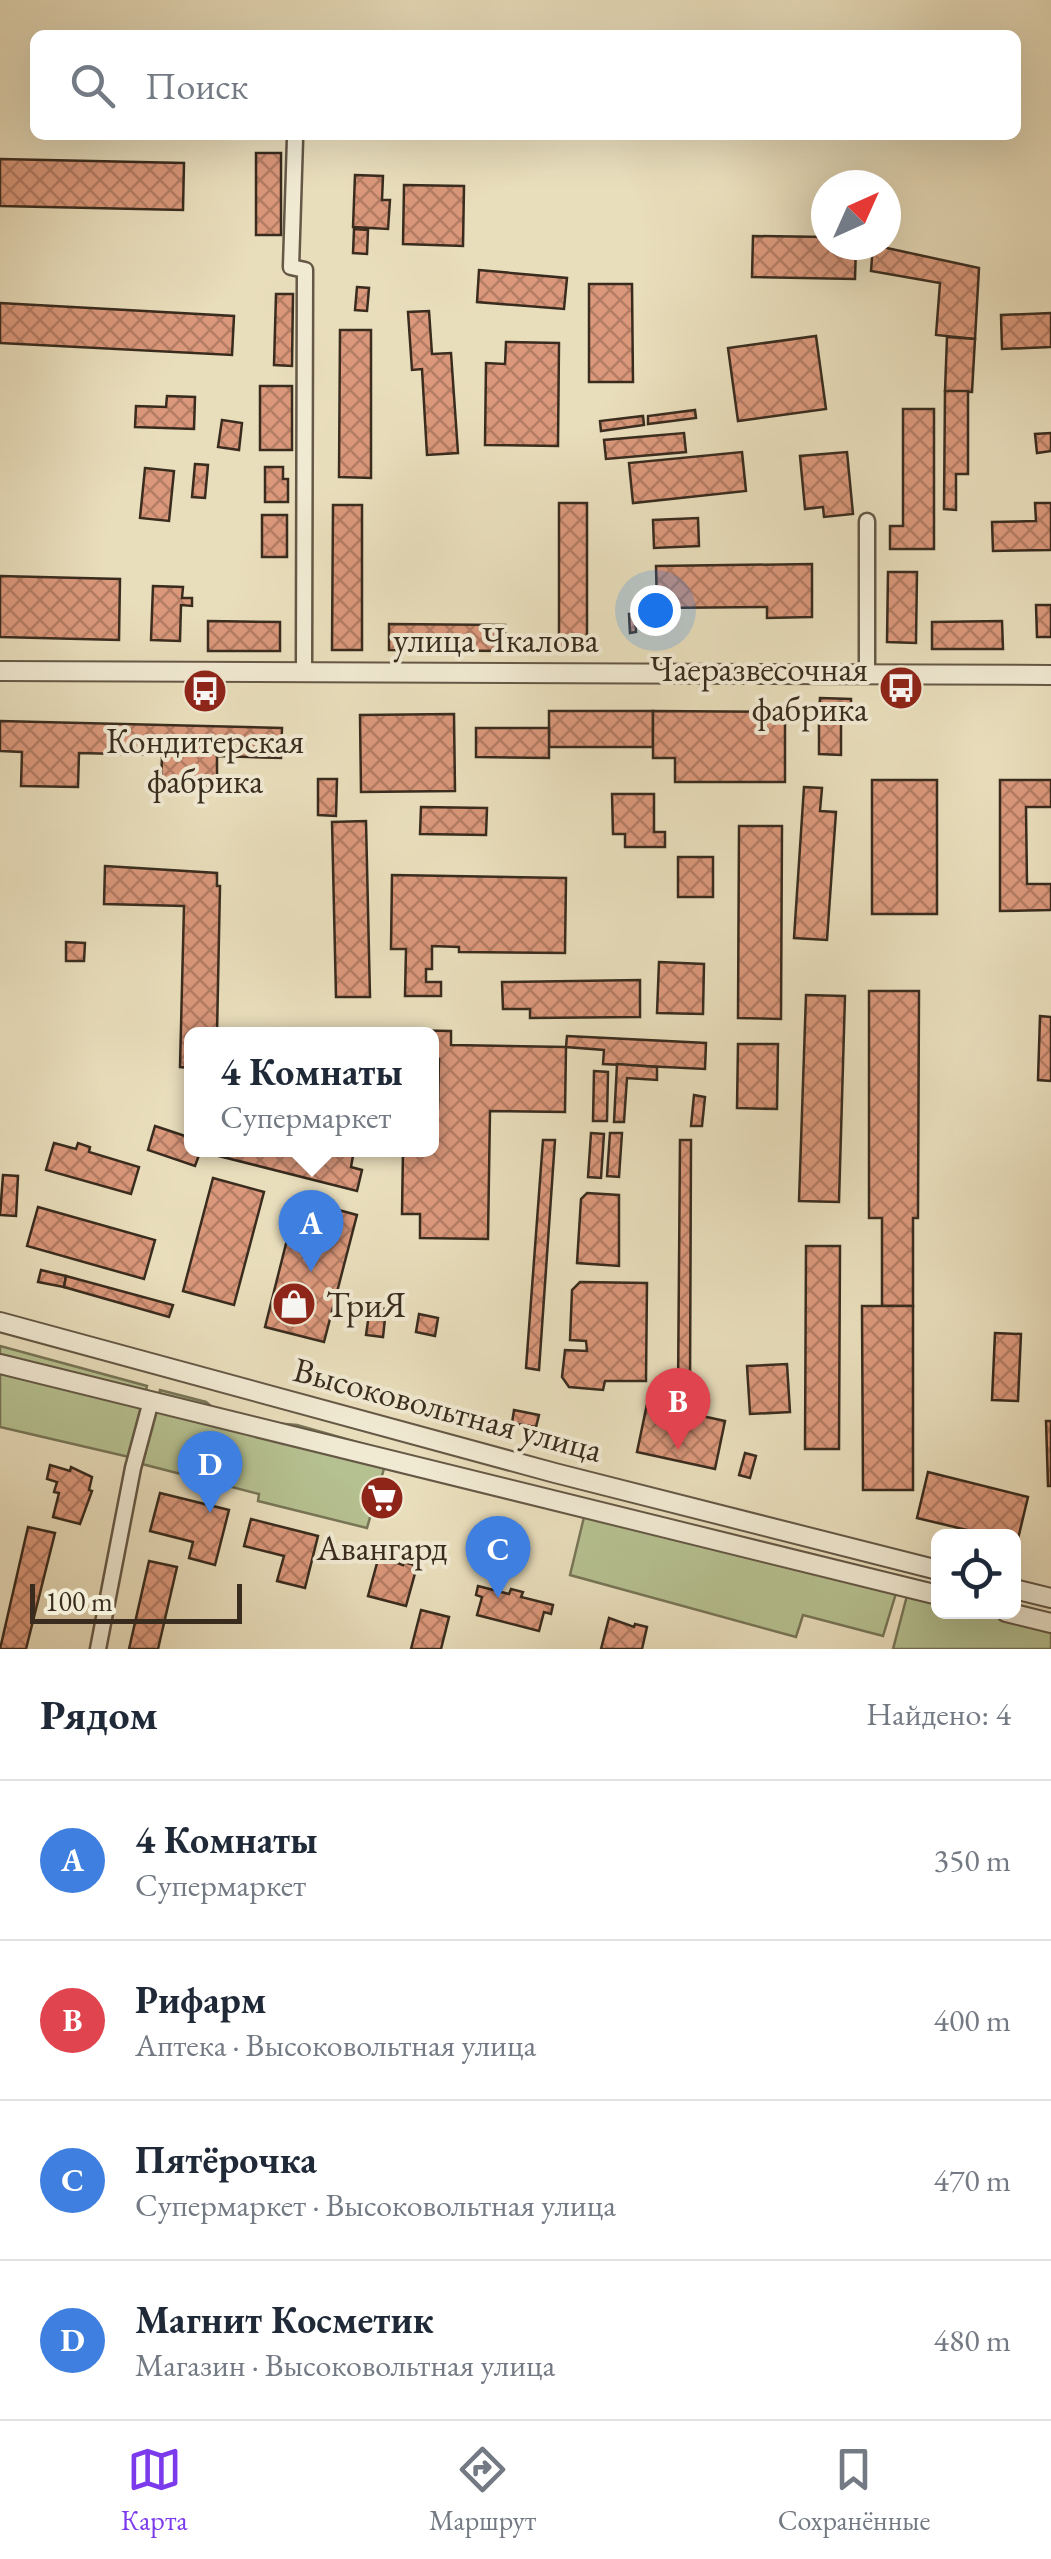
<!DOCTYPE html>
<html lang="ru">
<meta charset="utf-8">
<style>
body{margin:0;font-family:"EB Garamond",serif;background:#f2f2f3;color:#1f2937}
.controls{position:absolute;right:30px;bottom:30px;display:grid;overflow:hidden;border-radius:15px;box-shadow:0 10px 40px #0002}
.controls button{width:90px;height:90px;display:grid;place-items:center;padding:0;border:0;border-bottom:2px solid #e0e1e3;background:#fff;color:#1f2937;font:50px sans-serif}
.compass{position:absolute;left:811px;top:170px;width:90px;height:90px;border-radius:50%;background:#fff;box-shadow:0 10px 40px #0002;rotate:45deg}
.scale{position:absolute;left:30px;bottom:25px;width:212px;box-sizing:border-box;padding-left:10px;border:5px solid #392c1e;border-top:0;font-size:28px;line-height:35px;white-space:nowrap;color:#392c1e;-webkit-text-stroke:8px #f1ead3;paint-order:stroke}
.you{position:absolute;left:655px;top:610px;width:35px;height:35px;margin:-25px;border:8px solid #fff;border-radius:50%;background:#1a73e8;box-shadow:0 0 0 15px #1a73e833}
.badge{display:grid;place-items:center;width:65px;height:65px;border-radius:50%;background:#7c3aed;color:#fff;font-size:32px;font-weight:700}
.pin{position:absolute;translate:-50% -82px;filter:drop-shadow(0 2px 5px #0008)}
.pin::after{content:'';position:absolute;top:52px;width:35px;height:30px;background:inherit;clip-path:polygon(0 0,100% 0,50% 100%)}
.popup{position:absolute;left:184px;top:1027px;width:255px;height:130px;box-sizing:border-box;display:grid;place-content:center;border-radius:15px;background:#fff;filter:drop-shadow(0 2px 8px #0005);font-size:32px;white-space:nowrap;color:#747a83}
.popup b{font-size:38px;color:#1f2937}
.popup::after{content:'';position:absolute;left:50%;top:100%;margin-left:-20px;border:20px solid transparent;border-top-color:#fff}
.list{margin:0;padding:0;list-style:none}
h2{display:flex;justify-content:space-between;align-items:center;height:130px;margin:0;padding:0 40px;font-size:42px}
h2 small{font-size:32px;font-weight:400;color:#747a83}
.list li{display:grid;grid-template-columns:65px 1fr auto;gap:30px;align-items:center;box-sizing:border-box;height:160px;padding:0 40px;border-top:2px solid #e0e1e3}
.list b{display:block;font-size:38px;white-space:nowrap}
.list p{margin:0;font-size:32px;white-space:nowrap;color:#747a83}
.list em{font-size:32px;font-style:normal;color:#747a83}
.icon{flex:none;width:55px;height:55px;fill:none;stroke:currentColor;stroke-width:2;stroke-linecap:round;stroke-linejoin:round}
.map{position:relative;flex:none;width:1051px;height:1649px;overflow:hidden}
.search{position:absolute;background:#fff;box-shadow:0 10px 40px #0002;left:30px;right:30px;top:30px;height:110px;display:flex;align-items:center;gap:25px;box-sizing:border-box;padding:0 35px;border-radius:15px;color:#747a83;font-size:38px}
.sheet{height:770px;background:#fff}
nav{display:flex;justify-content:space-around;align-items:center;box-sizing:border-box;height:140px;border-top:2px solid #e0e1e3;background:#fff;font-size:28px;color:#747a83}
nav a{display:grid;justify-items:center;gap:5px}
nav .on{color:#7c3aed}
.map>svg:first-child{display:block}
.grass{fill:#b6c191;stroke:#787658;stroke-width:2.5}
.building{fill:url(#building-cross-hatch);stroke:#392c1e;stroke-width:2.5}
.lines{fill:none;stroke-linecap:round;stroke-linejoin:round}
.minor-casing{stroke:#655846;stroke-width:19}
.tertiary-casing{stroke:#655846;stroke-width:22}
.minor{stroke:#f1ead3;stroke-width:14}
.tertiary{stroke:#f1ead3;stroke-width:18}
.labels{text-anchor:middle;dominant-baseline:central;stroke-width:8;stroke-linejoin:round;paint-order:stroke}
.street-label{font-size:35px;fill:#392c1e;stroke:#f1ead3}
.poi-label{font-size:35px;fill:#392c1e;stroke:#f1ead3}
</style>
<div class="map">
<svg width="1051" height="1649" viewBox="0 0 1051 1649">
<defs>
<pattern id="building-cross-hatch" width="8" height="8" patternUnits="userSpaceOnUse" patternTransform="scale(2.5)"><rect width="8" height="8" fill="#db987b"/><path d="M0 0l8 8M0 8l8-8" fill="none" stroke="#b37c64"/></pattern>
</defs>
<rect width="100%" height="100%" fill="#e9debc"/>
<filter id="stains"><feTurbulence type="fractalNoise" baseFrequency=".002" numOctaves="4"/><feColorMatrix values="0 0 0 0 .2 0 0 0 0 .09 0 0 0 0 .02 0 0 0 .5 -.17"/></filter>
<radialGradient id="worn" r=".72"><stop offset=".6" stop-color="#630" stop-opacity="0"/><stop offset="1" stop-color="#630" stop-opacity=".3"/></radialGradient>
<g class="grass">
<polygon points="0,1346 147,1386 129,1457 0,1427"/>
<polygon points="160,1390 206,1402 217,1411 261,1422 297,1425 389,1451 367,1528 258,1501 259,1494 142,1464"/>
<polygon points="584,1517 897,1590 883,1636 803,1615 796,1637 570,1575"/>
<polygon points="909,1588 938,1596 938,1612 993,1612 1051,1628 1051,1649 893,1649"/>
</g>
<g class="building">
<rect x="256" y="153" width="25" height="82"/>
<polygon points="0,159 184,163 183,210 0,206"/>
<polygon points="355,175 383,176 382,200 390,200 388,229 353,227"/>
<polygon points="404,185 464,186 463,246 403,244"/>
<polygon points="354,229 368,230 367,254 353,253"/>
<polygon points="753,236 826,237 826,245 856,245 855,279 752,277"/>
<polygon points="873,245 979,268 975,339 936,335 940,283 871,271"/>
<polygon points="479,270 567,278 564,309 477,302"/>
<polygon points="589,284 632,284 633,382 589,382"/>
<polygon points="357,287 369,288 367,311 355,310"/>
<polygon points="276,294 293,294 292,366 274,365"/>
<polygon points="0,303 234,316 232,355 0,343"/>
<polygon points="429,311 432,354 451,353 458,453 427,455 422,369 412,370 408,312"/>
<polygon points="1051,313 1051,347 1002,349 1001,315"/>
<polygon points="340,330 371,330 371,478 339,477"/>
<polygon points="816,336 826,409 738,421 728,348"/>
<polygon points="947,337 975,339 972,392 945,391"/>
<polygon points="506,342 559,343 558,446 485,445 486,363 505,364"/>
<rect x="260" y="386" width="32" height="64"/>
<polygon points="945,391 968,391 968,474 956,474 956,510 944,509"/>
<polygon points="167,396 195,397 194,429 135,427 136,406 166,407"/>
<polygon points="903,409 934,409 934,549 890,549 890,526 903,526"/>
<polygon points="695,410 696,418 648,424 648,416"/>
<polygon points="643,416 644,425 601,431 600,421"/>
<polygon points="222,420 242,423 239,450 218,447"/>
<polygon points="684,433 686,452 606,459 604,440"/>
<polygon points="1051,433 1051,451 1037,453 1035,434"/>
<polygon points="742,452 746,491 633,503 629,463"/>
<polygon points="847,452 853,514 824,517 823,507 805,509 800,456"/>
<polygon points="195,464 208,465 205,498 192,497"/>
<polygon points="265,467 283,467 283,479 288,479 288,502 265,502"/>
<polygon points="145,468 174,471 169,521 140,518"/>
<rect x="559" y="503" width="28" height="147"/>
<polygon points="1035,503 1051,503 1051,550 993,551 992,522 1036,521"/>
<polygon points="333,505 362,505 362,650 332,650"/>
<rect x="262" y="515" width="25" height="42"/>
<polygon points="698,518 699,546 654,548 653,520"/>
<polygon points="812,564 812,617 767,618 767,607 657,608 656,566"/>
<polygon points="888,572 917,572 916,643 887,642"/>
<polygon points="0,576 120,579 119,640 0,637"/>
<polygon points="153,586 183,587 182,598 192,598 192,606 181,605 180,641 151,640"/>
<polygon points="1036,605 1051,605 1051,637 1037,637"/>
<polygon points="629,614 635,614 636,632 630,633"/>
<polygon points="208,621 280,622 280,651 208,651"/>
<polygon points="1002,621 1003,649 932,649 932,622"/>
<polygon points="389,624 505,625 505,651 389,650"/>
<polygon points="820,698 851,699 851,715 819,715"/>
<rect x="549" y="711" width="104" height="36"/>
<polygon points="653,711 785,712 785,782 675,782 675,758 653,758"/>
<polygon points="454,714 455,791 361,792 360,715"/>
<polygon points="819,715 841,715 841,755 819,754"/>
<polygon points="0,721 282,728 281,758 217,756 217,790 161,789 162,755 79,753 78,787 21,786 22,752 0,751"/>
<polygon points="476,728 549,728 549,758 476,757"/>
<polygon points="318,779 337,779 336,816 318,815"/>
<rect x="872" y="780" width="65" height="134"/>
<polygon points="1000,780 1051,780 1051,807 1026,807 1027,884 1051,884 1051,910 1000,911"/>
<polygon points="804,787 822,788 820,811 836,812 827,940 794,938"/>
<polygon points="612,794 654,794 654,832 665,832 665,847 625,847 625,834 613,834"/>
<polygon points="421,807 487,808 486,835 420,834"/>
<polygon points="366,821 370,997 336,997 332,822"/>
<polygon points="739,826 782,826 781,1019 738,1018"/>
<rect x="678" y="857" width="35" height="40"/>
<polygon points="105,866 217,873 217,886 220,886 217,1034 191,1034 191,1068 180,1067 184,906 104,904"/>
<polygon points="392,875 566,878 565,953 459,952 459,947 432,946 432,969 426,969 426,982 441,982 441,996 405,996 406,949 391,949"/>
<polygon points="66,942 85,943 84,961 66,961"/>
<polygon points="659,962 704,964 703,1014 657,1013"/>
<polygon points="640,980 640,1017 530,1018 530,1009 503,1009 502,982"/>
<polygon points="869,991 919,991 918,1218 913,1218 913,1306 882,1306 882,1218 869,1218"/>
<polygon points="806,995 845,996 839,1202 799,1201"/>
<polygon points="1040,1016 1051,1017 1051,1081 1038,1080"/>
<polygon points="333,1029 451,1031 451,1045 566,1047 565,1112 490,1111 488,1239 420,1238 420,1214 402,1214 403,1150 431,1150 431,1109 438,1109 439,1059 431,1059 431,1034 333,1034"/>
<polygon points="567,1036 706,1043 705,1069 603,1064 604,1050 566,1047"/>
<polygon points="738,1044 778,1044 777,1109 737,1108"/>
<polygon points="617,1064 657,1067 657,1080 627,1078 624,1122 614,1122"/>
<polygon points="594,1071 608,1072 607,1121 593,1121"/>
<polygon points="694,1095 705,1097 702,1126 691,1126"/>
<polygon points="155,1126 191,1138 191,1150 201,1150 195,1166 148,1150"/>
<polygon points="591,1133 604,1134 601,1178 588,1177"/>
<polygon points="610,1133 622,1133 619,1177 607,1176"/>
<polygon points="543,1140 555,1140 539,1370 526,1368"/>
<polygon points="680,1140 691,1140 690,1393 678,1392"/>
<polygon points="54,1143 76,1149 78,1143 90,1147 89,1152 139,1167 131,1194 46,1170"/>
<polygon points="221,1150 354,1150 351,1167 362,1170 357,1191 219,1156"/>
<polygon points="3,1175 18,1176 16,1216 0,1215"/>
<polygon points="213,1178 264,1192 234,1305 183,1291"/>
<polygon points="587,1193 619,1195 619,1266 577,1263 581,1199"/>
<polygon points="316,1204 357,1215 324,1342 265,1327 294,1212 313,1217"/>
<polygon points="38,1207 155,1240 144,1279 27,1246"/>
<polygon points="806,1246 840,1246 839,1449 805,1449"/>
<polygon points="41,1270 66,1276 64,1287 38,1282"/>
<polygon points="66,1276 173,1305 169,1317 64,1287"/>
<polygon points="580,1282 647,1283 646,1381 605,1381 603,1390 569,1387 562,1377 565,1350 587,1351 586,1341 570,1340 572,1290"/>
<polygon points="862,1306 913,1306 913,1490 863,1490"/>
<polygon points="370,1307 386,1309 383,1337 366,1335"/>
<polygon points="419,1314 438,1318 435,1336 416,1332"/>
<polygon points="995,1333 1021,1334 1018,1401 992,1400"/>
<polygon points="787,1364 790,1412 750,1414 747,1366"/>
<polygon points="647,1404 725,1421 715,1469 637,1452"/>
<polygon points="514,1410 539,1415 536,1427 512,1423"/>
<polygon points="1046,1421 1051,1421 1051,1486 1048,1486"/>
<polygon points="745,1453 756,1456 750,1478 739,1475"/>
<polygon points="50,1465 70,1471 71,1467 92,1477 89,1490 92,1491 80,1524 53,1517 59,1493 54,1492 57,1482 47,1479"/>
<polygon points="928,1472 1028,1497 1017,1543 1014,1536 992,1536 917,1518"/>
<polygon points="160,1493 229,1510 215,1565 189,1558 193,1542 150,1531"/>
<polygon points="251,1519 318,1536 305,1588 277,1581 284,1556 244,1546"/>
<polygon points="28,1527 55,1533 26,1649 0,1649"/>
<polygon points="379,1556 403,1565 404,1562 417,1566 406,1606 368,1596"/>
<polygon points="149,1561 177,1567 158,1649 129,1649"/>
<polygon points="478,1586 509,1594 511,1589 523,1592 521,1597 553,1605 551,1614 544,1612 539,1631 477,1615 482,1597 476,1595"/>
<polygon points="421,1610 449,1617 441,1649 411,1649"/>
<polygon points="609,1618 634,1627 635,1624 647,1627 642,1649 601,1649"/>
</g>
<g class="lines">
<defs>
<g id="minor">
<polyline points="295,139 291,267 305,270 304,671"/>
<polyline points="867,674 867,521"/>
<polyline points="98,1649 133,1468 151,1401"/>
</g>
<g id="tertiary">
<polyline points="0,671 1051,675"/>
<polyline points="0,1322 555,1473 938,1570"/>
<polyline points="0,1364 938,1595"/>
<polyline points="1014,1589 1051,1598"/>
<polyline points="1006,1612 1051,1623"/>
</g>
</defs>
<use href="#minor" class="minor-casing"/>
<use href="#tertiary" class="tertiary-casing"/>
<use href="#minor" class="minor"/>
<use href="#tertiary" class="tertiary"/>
</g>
<defs>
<symbol id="bus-disc" viewBox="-11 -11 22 22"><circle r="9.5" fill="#8f2418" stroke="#f1ead3"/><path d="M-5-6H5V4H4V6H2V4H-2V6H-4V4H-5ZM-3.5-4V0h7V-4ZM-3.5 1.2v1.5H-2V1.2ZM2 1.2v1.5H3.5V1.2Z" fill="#fff"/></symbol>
<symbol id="shop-disc" viewBox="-11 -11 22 22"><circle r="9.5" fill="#8f2418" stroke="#f1ead3"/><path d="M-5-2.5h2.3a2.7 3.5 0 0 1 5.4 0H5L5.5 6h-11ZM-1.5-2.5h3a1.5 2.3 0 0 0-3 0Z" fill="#fff"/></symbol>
<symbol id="supermarket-disc" viewBox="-11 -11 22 22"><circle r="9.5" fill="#8f2418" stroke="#f1ead3"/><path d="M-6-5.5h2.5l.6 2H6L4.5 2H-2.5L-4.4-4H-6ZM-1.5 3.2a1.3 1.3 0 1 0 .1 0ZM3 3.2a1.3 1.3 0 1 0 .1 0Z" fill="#fff"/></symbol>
</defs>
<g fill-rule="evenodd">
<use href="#bus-disc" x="876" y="663" width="50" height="50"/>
<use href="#bus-disc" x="180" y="666" width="50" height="50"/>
<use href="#shop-disc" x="269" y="1279" width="50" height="50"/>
<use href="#supermarket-disc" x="357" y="1473" width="50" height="50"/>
</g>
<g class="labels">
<g class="street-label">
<text x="496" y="639">улица Чкалова</text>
<text transform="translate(448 1409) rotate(15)">Высоковольтная улица</text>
</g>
<g class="poi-label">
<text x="868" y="668" text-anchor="end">Чаеразвесочная<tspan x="868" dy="40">фабрика</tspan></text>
<text x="205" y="740">Кондитерская<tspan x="205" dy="40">фабрика</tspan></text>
<text x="326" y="1304" text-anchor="start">ТриЯ</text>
<text x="382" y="1547">Авангард</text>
</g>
</g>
<rect width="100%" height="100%" filter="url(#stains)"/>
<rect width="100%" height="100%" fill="url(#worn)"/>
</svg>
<div class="controls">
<button><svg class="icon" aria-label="locate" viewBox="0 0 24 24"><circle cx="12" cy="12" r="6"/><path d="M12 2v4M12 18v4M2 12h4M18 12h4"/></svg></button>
</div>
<svg class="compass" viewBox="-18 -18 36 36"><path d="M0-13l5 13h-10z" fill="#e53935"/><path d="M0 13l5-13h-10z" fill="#747a83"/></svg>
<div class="scale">100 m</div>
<div class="you"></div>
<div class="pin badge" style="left:311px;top:1272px;background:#3f7fe0">A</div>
<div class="popup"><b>4 Комнаты</b>Супермаркет</div>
<div class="pin badge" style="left:678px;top:1450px;background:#e0444e">B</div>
<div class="pin badge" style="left:498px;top:1598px;background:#3f7fe0">C</div>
<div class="pin badge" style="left:210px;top:1513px;background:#3f7fe0">D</div>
<div class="search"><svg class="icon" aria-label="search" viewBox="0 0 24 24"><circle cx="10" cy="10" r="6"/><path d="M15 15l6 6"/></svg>Поиск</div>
</div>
<section class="sheet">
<h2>Рядом<small>Найдено: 4</small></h2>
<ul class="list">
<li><span class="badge" style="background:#3f7fe0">A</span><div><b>4 Комнаты</b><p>Супермаркет</p></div><em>350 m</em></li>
<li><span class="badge" style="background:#e0444e">B</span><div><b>Рифарм</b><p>Аптека · Высоковольтная улица</p></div><em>400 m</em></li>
<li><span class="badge" style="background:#3f7fe0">C</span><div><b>Пятёрочка</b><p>Супермаркет · Высоковольтная улица</p></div><em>470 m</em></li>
<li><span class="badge" style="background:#3f7fe0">D</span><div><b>Магнит Косметик</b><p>Магазин · Высоковольтная улица</p></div><em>480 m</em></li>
</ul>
</section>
<nav>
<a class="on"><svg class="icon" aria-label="map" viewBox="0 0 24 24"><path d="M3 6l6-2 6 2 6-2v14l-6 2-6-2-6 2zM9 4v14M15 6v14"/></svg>Карта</a>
<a><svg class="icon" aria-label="directions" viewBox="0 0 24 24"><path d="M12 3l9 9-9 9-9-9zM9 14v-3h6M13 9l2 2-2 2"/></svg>Маршрут</a>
<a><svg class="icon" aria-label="saved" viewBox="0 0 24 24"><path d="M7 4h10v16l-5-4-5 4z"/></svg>Сохранённые</a>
</nav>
